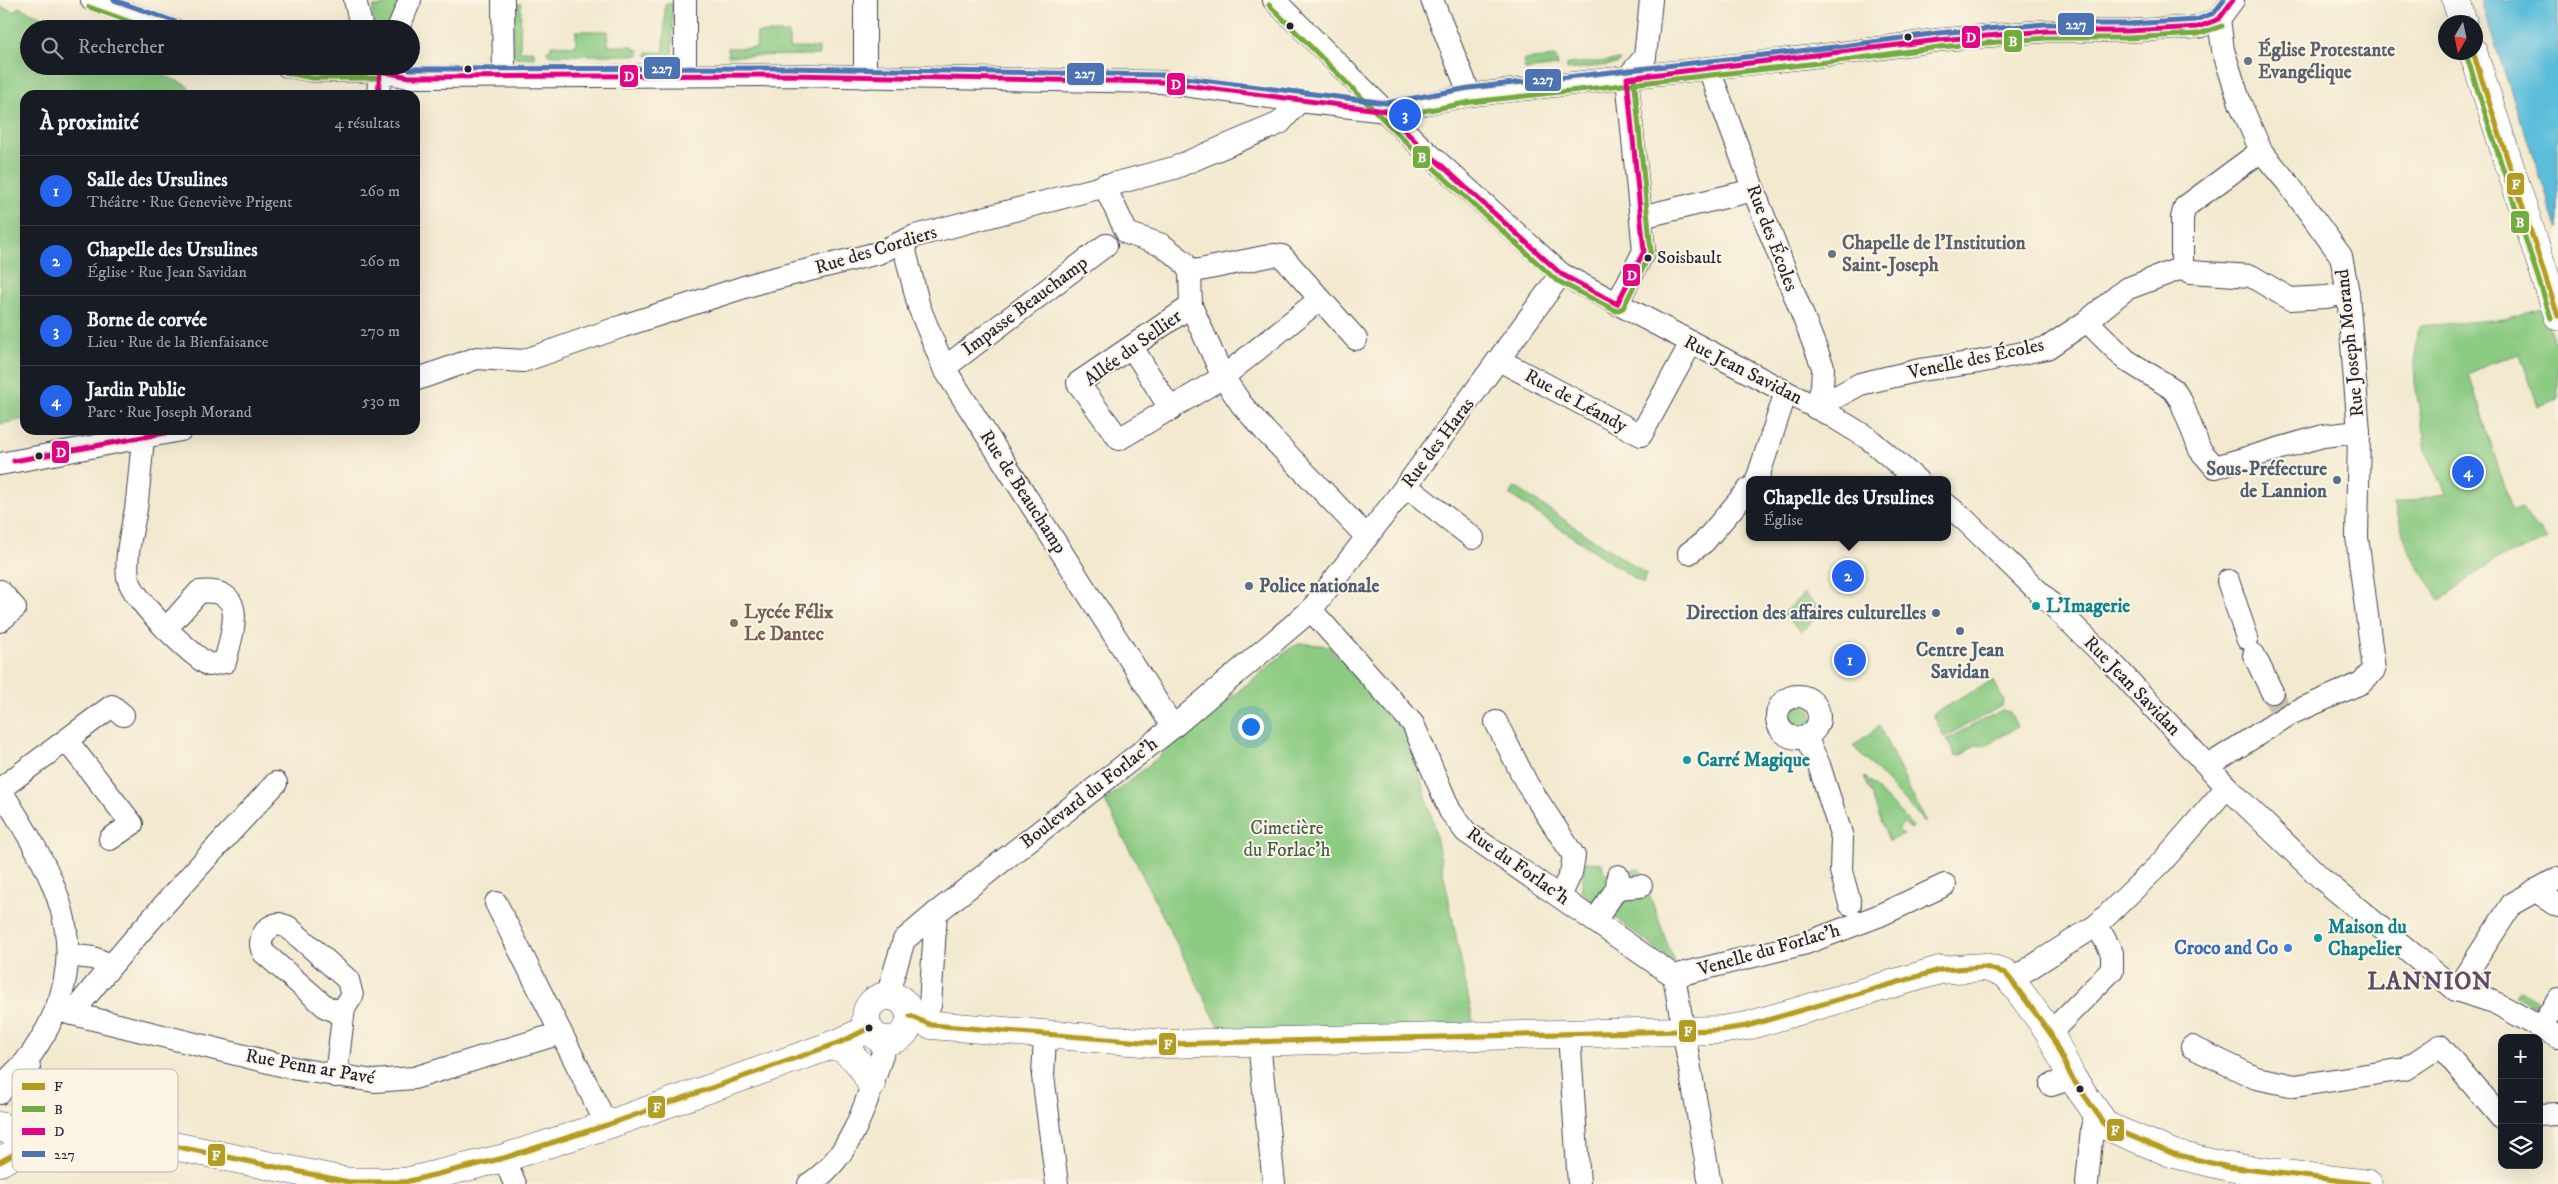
<!DOCTYPE html>
<html lang="fr">
<meta charset="utf-8">
<style>
body{margin:0;font-family:"IM FELL DW Pica",serif;background:#20242c;color:#f1f3f6}
.controls{position:absolute;right:15px;bottom:15px;display:grid;overflow:hidden;border-radius:10px;box-shadow:0 5px 20px #0002}
.controls button{width:45px;height:45px;display:grid;place-items:center;padding:0;border:0;border-bottom:1px solid #363941;background:#171b24;color:#f1f3f6;font:25px sans-serif}
.compass{position:absolute;left:2438px;top:15px;width:45px;height:45px;border-radius:50%;background:#171b24;box-shadow:0 5px 20px #0002;rotate:189deg}
.you{position:absolute;left:1250px;top:726px;width:18px;height:18px;margin:-12px;border:4px solid #fff;border-radius:50%;background:#1a73e8;box-shadow:0 0 0 8px #1a73e833}
.badge{display:grid;place-items:center;width:32px;height:32px;border-radius:50%;background:#2563eb;color:#fff;font-size:16px;font-weight:700}
.pin{position:absolute;translate:-50% -50%;border:2px solid #fff;box-shadow:0 1px 5px #0006}
.popup{position:absolute;left:1746px;top:476px;width:205px;height:65px;box-sizing:border-box;display:grid;place-content:center;border-radius:10px;background:#171b24;filter:drop-shadow(0 1px 4px #0005);font-size:16px;white-space:nowrap;color:#9ea1a6}
.popup b{font-size:19px;color:#f1f3f6}
.popup::after{content:'';position:absolute;left:50%;top:100%;margin-left:-10px;border:10px solid transparent;border-top-color:#171b24}
.list{margin:0;padding:0;list-style:none}
h2{display:flex;justify-content:space-between;align-items:center;height:65px;margin:0;padding:0 20px;font-size:21px}
h2 small{font-size:16px;font-weight:400;color:#9ea1a6}
.list li{display:grid;grid-template-columns:32px 1fr auto;gap:15px;align-items:center;box-sizing:border-box;height:70px;padding:0 20px;border-top:1px solid #363941}
.list b{display:block;font-size:19px;white-space:nowrap}
.list p{margin:0;font-size:16px;white-space:nowrap;color:#9ea1a6}
.list em{font-size:16px;font-style:normal;color:#9ea1a6}
.icon{flex:none;width:28px;height:28px;fill:none;stroke:currentColor;stroke-width:2;stroke-linecap:round;stroke-linejoin:round}
.map{position:relative;flex:none;width:2558px;height:1184px;overflow:hidden}
.search{position:absolute;background:#171b24;box-shadow:0 5px 20px #0002;left:20px;top:20px;width:400px;height:55px;display:flex;align-items:center;gap:12px;box-sizing:border-box;padding:0 18px;border-radius:28px;color:#9ea1a6;font-size:19px}
.panel{position:absolute;background:#171b24;box-shadow:0 5px 20px #0002;left:20px;top:90px;width:400px;height:345px;border-radius:15px}
.map>svg:first-child{display:block}
.green{fill:#8bcb82;stroke:#56765e}
.water{fill:#5bbdda;stroke:#3e708a}
.lines{fill:none;stroke-linecap:round;stroke-linejoin:round}
.minor-tunnel{stroke:#c8c1b1;stroke-width:22;stroke-dasharray:22 11;stroke-linecap:butt}
.minor-casing{stroke:#414051;stroke-width:24}
.major-casing{stroke:#414051;stroke-width:29}
.minor{stroke:#fff;stroke-width:22}
.major{stroke:#fff;stroke-width:28}
.bus-1-casing{stroke:#fcf5e5;stroke-width:9}
.bus-2-casing{stroke:#fcf5e5;stroke-width:9}
.bus-3-casing{stroke:#fcf5e5;stroke-width:9}
.bus-4-casing{stroke:#fcf5e5;stroke-width:9}
.bus-1{stroke:#b29c24;stroke-width:5}
.bus-2{stroke:#72ab40;stroke-width:5}
.bus-3{stroke:#e10685;stroke-width:5}
.bus-4{stroke:#4c74b5;stroke-width:5}
.bus-dot{fill:#22223b;stroke:#fcf5e5;stroke-width:2}
.worship-dot{fill:#6b7280;stroke:#fcf5e5;stroke-width:2}
.service-dot{fill:#5c6f8a;stroke:#fcf5e5;stroke-width:2}
.culture-dot{fill:#0f9aa8;stroke:#fcf5e5;stroke-width:2}
.education-dot{fill:#8d6e63;stroke:#fcf5e5;stroke-width:2}
.shop-dot{fill:#3f7fe0;stroke:#fcf5e5;stroke-width:2}
.labels{text-anchor:middle;dominant-baseline:central;stroke-width:4;stroke-linejoin:round;paint-order:stroke}
.bus-label{font-size:18px;fill:#22223b;stroke:#fcf5e5;text-anchor:start}
.worship-label{font-size:19px;font-weight:bold;fill:#5b616d;stroke:#fcf5e5;text-anchor:start}
.street-label{font-size:19px;fill:#22223b;stroke:#fcf5e5}
.service-label{font-size:19px;font-weight:bold;fill:#4e5e75;stroke:#fcf5e5;text-anchor:end}
.culture-label{font-size:19px;font-weight:bold;fill:#0d838f;stroke:#fcf5e5;text-anchor:start}
.education-label{font-size:19px;font-weight:bold;fill:#785e54;stroke:#fcf5e5;text-anchor:start}
.park-label{font-size:19px;fill:#475d54;stroke:#fcf5e5}
.shop-label{font-size:19px;font-weight:bold;fill:#366cbe;stroke:#fcf5e5;text-anchor:end}
.district-label{font-size:24px;font-weight:bold;letter-spacing:1px;fill:#5c4a67;stroke:#fcf5e5}
.key{fill:#fcf5e5;stroke:#bbb6b2;stroke-width:1}
.key-label{font-size:14px;fill:#22223b}
.line-badge{stroke:#fcf5e5;stroke-width:2}
.badge-label{font-size:14px;text-anchor:middle;font-weight:bold;fill:#fff}
</style>
<div class="map">
<svg width="2558" height="1184" viewBox="0 0 2558 1184">
<rect width="100%" height="100%" fill="#fcf5e5"/>
<filter id="ink" filterUnits="userSpaceOnUse"><feTurbulence type="fractalNoise" baseFrequency=".02" numOctaves="2"/><feDisplacementMap in="SourceGraphic" scale="10" xChannelSelector="R" yChannelSelector="G"/><feConvolveMatrix kernelMatrix="1 2 1 2 8 2 1 2 1" color-interpolation-filters="sRGB"/></filter>
<filter id="wash" filterUnits="userSpaceOnUse"><feTurbulence type="fractalNoise" baseFrequency=".0096" numOctaves="4" result="noise"/><feDisplacementMap in="SourceGraphic" scale="20" xChannelSelector="R" yChannelSelector="G"/><feGaussianBlur stdDeviation="1.12" result="paint"/><feColorMatrix in="noise" values="0 0 0 0 0 0 0 0 0 0 0 0 0 0 0 0 0 1.4 0 .05"/><feComposite in="paint" operator="in"/></filter>
<g filter="url(#wash)">
<rect width="100%" height="100%" fill="#f2e9cf"/>
<g class="green">
<polygon points="383,0 402,0 392,24 373,26 373,7 383,6"/>
<polygon points="521,4 520,51 534,51 534,58 513,57 512,5"/>
<polygon points="665,4 673,4 672,56 647,56 647,52 664,52"/>
<polygon points="0,6 15,12 18,7 66,27 29,29 29,66 142,66 186,85 196,95 25,95 25,419 0,424"/>
<polygon points="576,31 608,31 608,46 633,46 634,49 639,50 639,55 548,55 547,50 551,49 551,45 576,46"/>
<polygon points="757,33 789,33 789,48 819,48 819,55 728,56 728,48 756,48"/>
<polygon points="1556,57 1558,66 1525,70 1523,60"/>
<polygon points="1620,60 1617,64 1567,70 1567,64"/>
<polygon points="2541,308 2558,351 2558,399 2538,406 2520,354 2492,362 2469,375 2512,510 2521,508 2547,540 2494,560 2440,600 2409,552 2394,504 2446,493 2426,450 2415,383 2414,364 2419,326 2505,319"/>
<polygon points="1515,487 1646,574 1643,584 1510,495"/>
<polygon points="1804,593 1823,611 1802,632 1783,614"/>
<polygon points="1301,643 1328,646 1406,729 1433,821 1474,1026 1223,1035 1105,801 1292,647"/>
<polygon points="1993,680 2004,700 2002,706 1944,737 1933,714"/>
<circle cx="1798" cy="717" r="14"/>
<polygon points="2002,710 2010,712 2017,727 1985,746 1977,744 1960,756 1955,755 1947,739"/>
<polygon points="1879,726 1926,823 1853,746"/>
<polygon points="1864,776 1914,827 1911,829 1903,823 1898,830 1904,834 1889,841"/>
<polygon points="1585,862 1602,863 1604,873 1640,869 1674,962 1581,892"/>
<polygon points="2519,990 2538,1001 2535,1007 2515,997"/>
</g>
<polygon class="water" points="2480,0 2558,0 2558,230"/>
</g>
<g filter="url(#ink)">
<g class="lines">
<polyline class="minor-tunnel" points="2272,692 2280,709"/>
<defs>
<g id="minor">
<polyline points="92,0 173,29"/>
<polyline points="355,0 362,29"/>
<polyline points="503,0 504,76"/>
<polyline points="685,0 685,75"/>
<polyline points="865,0 865,77"/>
<polyline points="1274,0 1418,144 1561,274 1832,416 1868,438 1917,480"/>
<polyline points="1432,0 1470,95"/>
<polyline points="2219,19 2233,0"/>
<polyline points="398,29 410,0"/>
<polyline points="287,66 314,71 380,71 409,77 789,75 1162,82 1299,101 1386,111 1470,95 1844,53 1939,40 2046,31 2128,31 2198,27 2219,19"/>
<polyline points="378,66 380,71 378,95"/>
<polyline points="1709,69 1755,194 1823,367 1822,387 1816,408"/>
<polyline points="1627,78 1645,57 1651,0"/>
<polyline points="1104,185 1127,233 1162,245 1183,261 1190,272 1191,306 1223,377 1242,405 1265,431 1367,537"/>
<polyline points="1641,217 1754,190"/>
<polyline points="903,243 919,307 944,368 1173,727"/>
<polyline points="2182,268 2182,218 2185,207 2261,151"/>
<polyline points="1190,272 1274,255 1282,256 1356,339"/>
<polyline points="1617,304 1644,251 1627,78"/>
<polyline points="1191,306 1078,383 1119,439 1223,377 1320,299"/>
<polyline points="2087,321 2126,360 2173,389 2181,401 2200,450 2215,467 2323,436 2359,432"/>
<polyline points="1132,347 1171,410"/>
<polyline points="1499,360 1641,435 1691,343"/>
<polyline points="944,368 1106,245"/>
<polyline points="415,380 477,358 523,361 623,326 760,282 878,253 915,236 1174,168 1280,123 1299,101"/>
<polyline points="1816,408 1860,384 1920,370 1978,362 2047,348 2087,321 2126,289 2182,268 2191,272 2251,276 2290,299 2326,297 2348,293"/>
<path d="M143,437C141,461 139,485 136,509C132,530 125,556 128,577C131,599 190,654 209,665L225,662C233,630 249,587 199,592L166,629"/>
<polyline points="0,464 181,430"/>
<polyline points="1757,480 1786,392"/>
<polyline points="1406,486 1473,538"/>
<polyline points="1947,505 1965,520 2114,665 2227,787 2322,879 2456,990 2494,1002 2558,1037"/>
<polyline points="1689,553 1704,542 1749,489"/>
<polyline points="2228,581 2247,638"/>
<polyline points="0,591 15,608 0,621"/>
<polyline points="1311,610 1413,724 1450,811 1466,832 1674,976 1710,1184"/>
<polyline points="2254,655 2272,692"/>
<circle cx="1798" cy="717" r="21"/>
<polyline points="1496,722 1527,784 1574,856 1571,873 1560,896"/>
<polyline points="1806,737 1819,765 1842,837 1841,871 1850,904"/>
<polyline points="67,741 132,824 110,839"/>
<polyline points="2208,766 2290,714 2361,683 2374,670 2357,537 2359,432 2348,293 2341,256 2287,182 2261,151 2240,103 2223,50 2219,19"/>
<path d="M0,789C48,867 96,937 47,1029C42,1038 35,1049 29,1058C19,1070 7,1077 0,1093"/>
<polyline points="0,789 112,706 123,715"/>
<polyline points="1617,888 1641,886"/>
<polyline points="2535,890 2558,906"/>
<polyline points="496,903 607,1125"/>
<polyline points="1595,921 1617,888 1618,876"/>
<path d="M279,924L288,927L348,980L352,996L344,1008L336,1011L326,1007L264,953C256,941 265,926 279,924Z"/>
<polyline points="68,955 93,958 111,965"/>
<polyline points="1674,976 1806,943 1878,916 1945,885"/>
<polyline points="2011,980 2097,925 2161,863 2227,787"/>
<polyline points="2456,990 2512,904 2558,878"/>
<polyline points="887,996 904,940 936,913"/>
<polyline points="930,1005 936,913 1173,727 1311,610 1406,486 1561,274"/>
<polyline points="57,1010 297,1069 374,1081 414,1078 561,1033"/>
<path d="M72,1014C136,933 206,858 276,783"/>
<polyline points="2541,1027 2558,1000"/>
<polyline points="2050,1033 2112,970 2112,953 2097,925"/>
<polyline points="1569,1034 1579,1184"/>
<polyline points="1045,1036 1043,1076 1057,1184"/>
<polyline points="1259,1043 1274,1184"/>
<polyline points="2192,1047 2256,1078 2295,1086 2405,1069 2440,1046 2502,1119"/>
<path d="M28,1058C31,1100 35,1106 69,1129"/>
<polyline points="336,1076 344,1008"/>
<polyline points="2051,1085 2072,1078"/>
<polyline points="2539,1115 2558,1114"/>
<polyline points="504,1158 515,1184"/>
<path d="M809,1184C856,1155 870,1089 887,1040"/>
<polyline points="2087,1184 2092,1128 2096,1112"/>
</g>
<g id="major">
<polyline points="2456,0 2463,22"/>
<polyline points="2473,52 2558,316"/>
<circle cx="888" cy="1018" r="22"/>
<polyline points="910,1016 931,1025 1167,1044 1720,1030 1747,1026 1940,970 1985,967 2005,973 2011,980 2050,1033 2072,1078 2106,1126 2174,1154 2228,1167 2368,1184"/>
<path d="M834,1044C853,1054 862,1064 871,1084"/>
<polyline points="0,1126 12,1132 50,1134"/>
<polyline points="0,1162 50,1134 86,1128 349,1182 405,1182 504,1158 607,1125 841,1042 869,1028"/>
</g>
</defs>
<use href="#minor" class="minor-casing"/>
<use href="#major" class="major-casing"/>
<use href="#minor" class="minor"/>
<use href="#major" class="major"/>
<defs>
<g id="bus-1">
<polyline points="2473,52 2558,316"/>
<polyline points="910,1016 931,1025 1167,1044 1720,1030 1747,1026 1940,970 1985,967 2005,973 2011,980 2050,1033 2072,1078 2106,1126 2174,1154 2228,1167 2368,1184"/>
<polyline points="0,1162 50,1134 86,1128 349,1182 405,1182 504,1158 607,1125 841,1042 869,1028"/>
</g>
<g id="bus-2">
<polyline points="1269,5 1413,149 1556,280 1616,311 1623,308 1651,252 1634,77"/>
<polyline points="89,7 150,29"/>
<polyline points="2466,54 2551,318"/>
<polyline points="286,73 313,78 380,78"/>
<polyline points="1387,118 1471,102 1845,60 1940,47 2046,38 2128,38 2198,34 2222,26"/>
</g>
<g id="bus-3">
<polyline points="378,95 380,71 409,77 789,75 1162,82 1386,111 1418,144 1561,274 1617,304 1644,251 1627,78 1939,40 2046,31 2128,31 2198,27 2219,19 2233,0"/>
<polyline points="14,461 181,430"/>
</g>
<g id="bus-4">
<polyline points="114,0 176,22"/>
<polyline points="394,66 410,69 789,68 1162,75 1386,103 1469,88 1843,46 1938,33 2045,24 2128,24 2196,20 2214,13 2224,0"/>
</g>
</defs>
<use href="#bus-1" class="bus-1-casing"/>
<use href="#bus-2" class="bus-2-casing"/>
<use href="#bus-3" class="bus-3-casing"/>
<use href="#bus-4" class="bus-4-casing"/>
<use href="#bus-1" class="bus-1"/>
<use href="#bus-2" class="bus-2"/>
<use href="#bus-3" class="bus-3"/>
<use href="#bus-4" class="bus-4"/>
</g>
</g>
<g class="bus-dot">
<circle cx="1290" cy="26" r="4.5"/>
<circle cx="1908" cy="37" r="4.5"/>
<circle cx="468" cy="69" r="4.5"/>
<circle cx="1648" cy="258" r="4.5"/>
<circle cx="39" cy="456" r="4.5"/>
<circle cx="869" cy="1028" r="4.5"/>
<circle cx="2080" cy="1089" r="4.5"/>
</g>
<g class="worship-dot">
<circle cx="2248" cy="61" r="5"/>
<circle cx="1832" cy="254" r="5"/>
</g>
<g class="service-dot">
<circle cx="2337" cy="480" r="5"/>
<circle cx="1249" cy="586" r="5"/>
<circle cx="1936" cy="613" r="5"/>
<circle cx="1960" cy="631" r="5"/>
</g>
<g class="culture-dot">
<circle cx="2036" cy="606" r="5"/>
<circle cx="1687" cy="760" r="5"/>
<circle cx="2318" cy="938" r="5"/>
</g>
<circle class="education-dot" cx="734" cy="623" r="5"/>
<circle class="shop-dot" cx="2288" cy="948" r="5"/>
<g class="labels">
<g class="bus-label">
<text x="1657" y="258">Soisbault</text>
</g>
<g class="worship-label">
<text x="2258" y="50">Église Protestante<tspan x="2258" dy="22">Evangélique</tspan></text>
<text x="1842" y="243">Chapelle de l'Institution<tspan x="1842" dy="22">Saint-Joseph</tspan></text>
</g>
<g class="street-label">
<text transform="translate(1772 238) rotate(69)">Rue des Écoles</text>
<text transform="translate(876 250) rotate(-17)">Rue des Cordiers</text>
<text transform="translate(1025 306) rotate(-37)">Impasse Beauchamp</text>
<text transform="translate(2350 343) rotate(-96)">Rue Joseph Morand</text>
<text transform="translate(1133 348) rotate(-36)">Allée du Sellier</text>
<text transform="translate(1976 359) rotate(-12)">Venelle des Écoles</text>
<text transform="translate(1743 370) rotate(27)">Rue Jean Savidan</text>
<text transform="translate(1576 401) rotate(28)">Rue de Léandy</text>
<text transform="translate(1438 443) rotate(-53)">Rue des Haras</text>
<text transform="translate(1023 492) rotate(57)">Rue de Beauchamp</text>
<text transform="translate(2132 686) rotate(46)">Rue Jean Savidan</text>
<text transform="translate(1089 793) rotate(-38)">Boulevard du Forlac'h</text>
<text transform="translate(1518 866) rotate(35)">Rue du Forlac'h</text>
<text transform="translate(1769 950) rotate(-16)">Venelle du Forlac'h</text>
<text transform="translate(310 1067) rotate(10)">Rue Penn ar Pavé</text>
</g>
<g class="service-label">
<text x="2327" y="469">Sous-Préfecture<tspan x="2327" dy="22">de Lannion</tspan></text>
<text x="1259" y="586" text-anchor="start">Police nationale</text>
<text x="1926" y="613">Direction des affaires culturelles</text>
<text x="1960" y="650" text-anchor="middle">Centre Jean<tspan x="1960" dy="22">Savidan</tspan></text>
</g>
<g class="culture-label">
<text x="2046" y="606">L'Imagerie</text>
<text x="1697" y="760">Carré Magique</text>
<text x="2328" y="927">Maison du<tspan x="2328" dy="22">Chapelier</tspan></text>
</g>
<g class="education-label">
<text x="744" y="612">Lycée Félix<tspan x="744" dy="22">Le Dantec</tspan></text>
</g>
<g class="park-label">
<text x="1287" y="828">Cimetière<tspan x="1287" dy="22">du Forlac’h</tspan></text>
</g>
<g class="shop-label">
<text x="2278" y="948">Croco and Co</text>
</g>
<g class="district-label">
<text x="2430" y="982">LANNION</text>
</g>
</g>
<rect x="12" y="1069" width="166" height="103" rx="8" class="key"/>
<rect x="22" y="1083" width="23" height="7" fill="#b29c24"/>
<rect x="22" y="1106" width="23" height="6" fill="#72ab40"/>
<rect x="22" y="1128" width="23" height="7" fill="#e10685"/>
<rect x="22" y="1151" width="23" height="6" fill="#4c74b5"/>
<g class="key-label">
<text x="54" y="1091">F</text>
<text x="54" y="1114">B</text>
<text x="54" y="1136">D</text>
<text x="54" y="1159">227</text>
</g>
<g class="line-badge">
<rect x="2057" y="12" width="38" height="24" rx="5" fill="#4c74b5"/>
<rect x="1961" y="25" width="20" height="24" rx="5" fill="#e10685"/>
<rect x="2003" y="29" width="20" height="24" rx="5" fill="#72ab40"/>
<rect x="643" y="56" width="38" height="24" rx="5" fill="#4c74b5"/>
<rect x="1066" y="62" width="39" height="24" rx="5" fill="#4c74b5"/>
<rect x="619" y="64" width="20" height="24" rx="5" fill="#e10685"/>
<rect x="1524" y="68" width="38" height="24" rx="5" fill="#4c74b5"/>
<rect x="1166" y="72" width="20" height="24" rx="5" fill="#e10685"/>
<rect x="1412" y="145" width="19" height="24" rx="5" fill="#72ab40"/>
<rect x="2506" y="172" width="19" height="24" rx="5" fill="#b29c24"/>
<rect x="2510" y="210" width="20" height="24" rx="5" fill="#72ab40"/>
<rect x="1622" y="263" width="19" height="24" rx="5" fill="#e10685"/>
<rect x="51" y="440" width="19" height="24" rx="5" fill="#e10685"/>
<rect x="1678" y="1019" width="19" height="24" rx="5" fill="#b29c24"/>
<rect x="1158" y="1032" width="19" height="24" rx="5" fill="#b29c24"/>
<rect x="647" y="1095" width="19" height="24" rx="5" fill="#b29c24"/>
<rect x="2106" y="1118" width="19" height="24" rx="5" fill="#b29c24"/>
<rect x="207" y="1143" width="19" height="24" rx="5" fill="#b29c24"/>
</g>
<g class="badge-label">
<text x="2076" y="29">227</text>
<text x="1971" y="42">D</text>
<text x="2013" y="46">B</text>
<text x="662" y="73">227</text>
<text x="1085" y="78">227</text>
<text x="629" y="81">D</text>
<text x="1543" y="84">227</text>
<text x="1176" y="89">D</text>
<text x="1422" y="162">B</text>
<text x="2516" y="189">F</text>
<text x="2520" y="227">B</text>
<text x="1632" y="280">D</text>
<text x="61" y="457">D</text>
<text x="1688" y="1036">F</text>
<text x="1168" y="1049">F</text>
<text x="657" y="1112">F</text>
<text x="2115" y="1135">F</text>
<text x="216" y="1160">F</text>
</g>
</svg>
<div class="controls">
<button>+</button>
<button>−</button>
<button><svg class="icon" aria-label="layers" viewBox="0 0 24 24"><path d="M12 4l9 5-9 5-9-5zM3 14l9 5 9-5"/></svg></button>
</div>
<svg class="compass" viewBox="-18 -18 36 36"><path d="M0-13l5 13h-10z" fill="#e53935"/><path d="M0 13l5-13h-10z" fill="#9ea1a6"/></svg>
<div class="you"></div>
<div class="pin badge" style="left:1850px;top:660px">1</div>
<div class="pin badge" style="left:1848px;top:576px">2</div>
<div class="popup"><b>Chapelle des Ursulines</b>Église</div>
<div class="pin badge" style="left:1405px;top:115px">3</div>
<div class="pin badge" style="left:2468px;top:472px">4</div>
<div class="search"><svg class="icon" aria-label="search" viewBox="0 0 24 24"><circle cx="10" cy="10" r="6"/><path d="M15 15l6 6"/></svg>Rechercher</div>
<section class="panel">
<h2>À proximité<small>4 résultats</small></h2>
<ul class="list">
<li><span class="badge">1</span><div><b>Salle des Ursulines</b><p>Théâtre · Rue Geneviève Prigent</p></div><em>260 m</em></li>
<li><span class="badge">2</span><div><b>Chapelle des Ursulines</b><p>Église · Rue Jean Savidan</p></div><em>260 m</em></li>
<li><span class="badge">3</span><div><b>Borne de corvée</b><p>Lieu · Rue de la Bienfaisance</p></div><em>270 m</em></li>
<li><span class="badge">4</span><div><b>Jardin Public</b><p>Parc · Rue Joseph Morand</p></div><em>530 m</em></li>
</ul>
</section>
</div>
